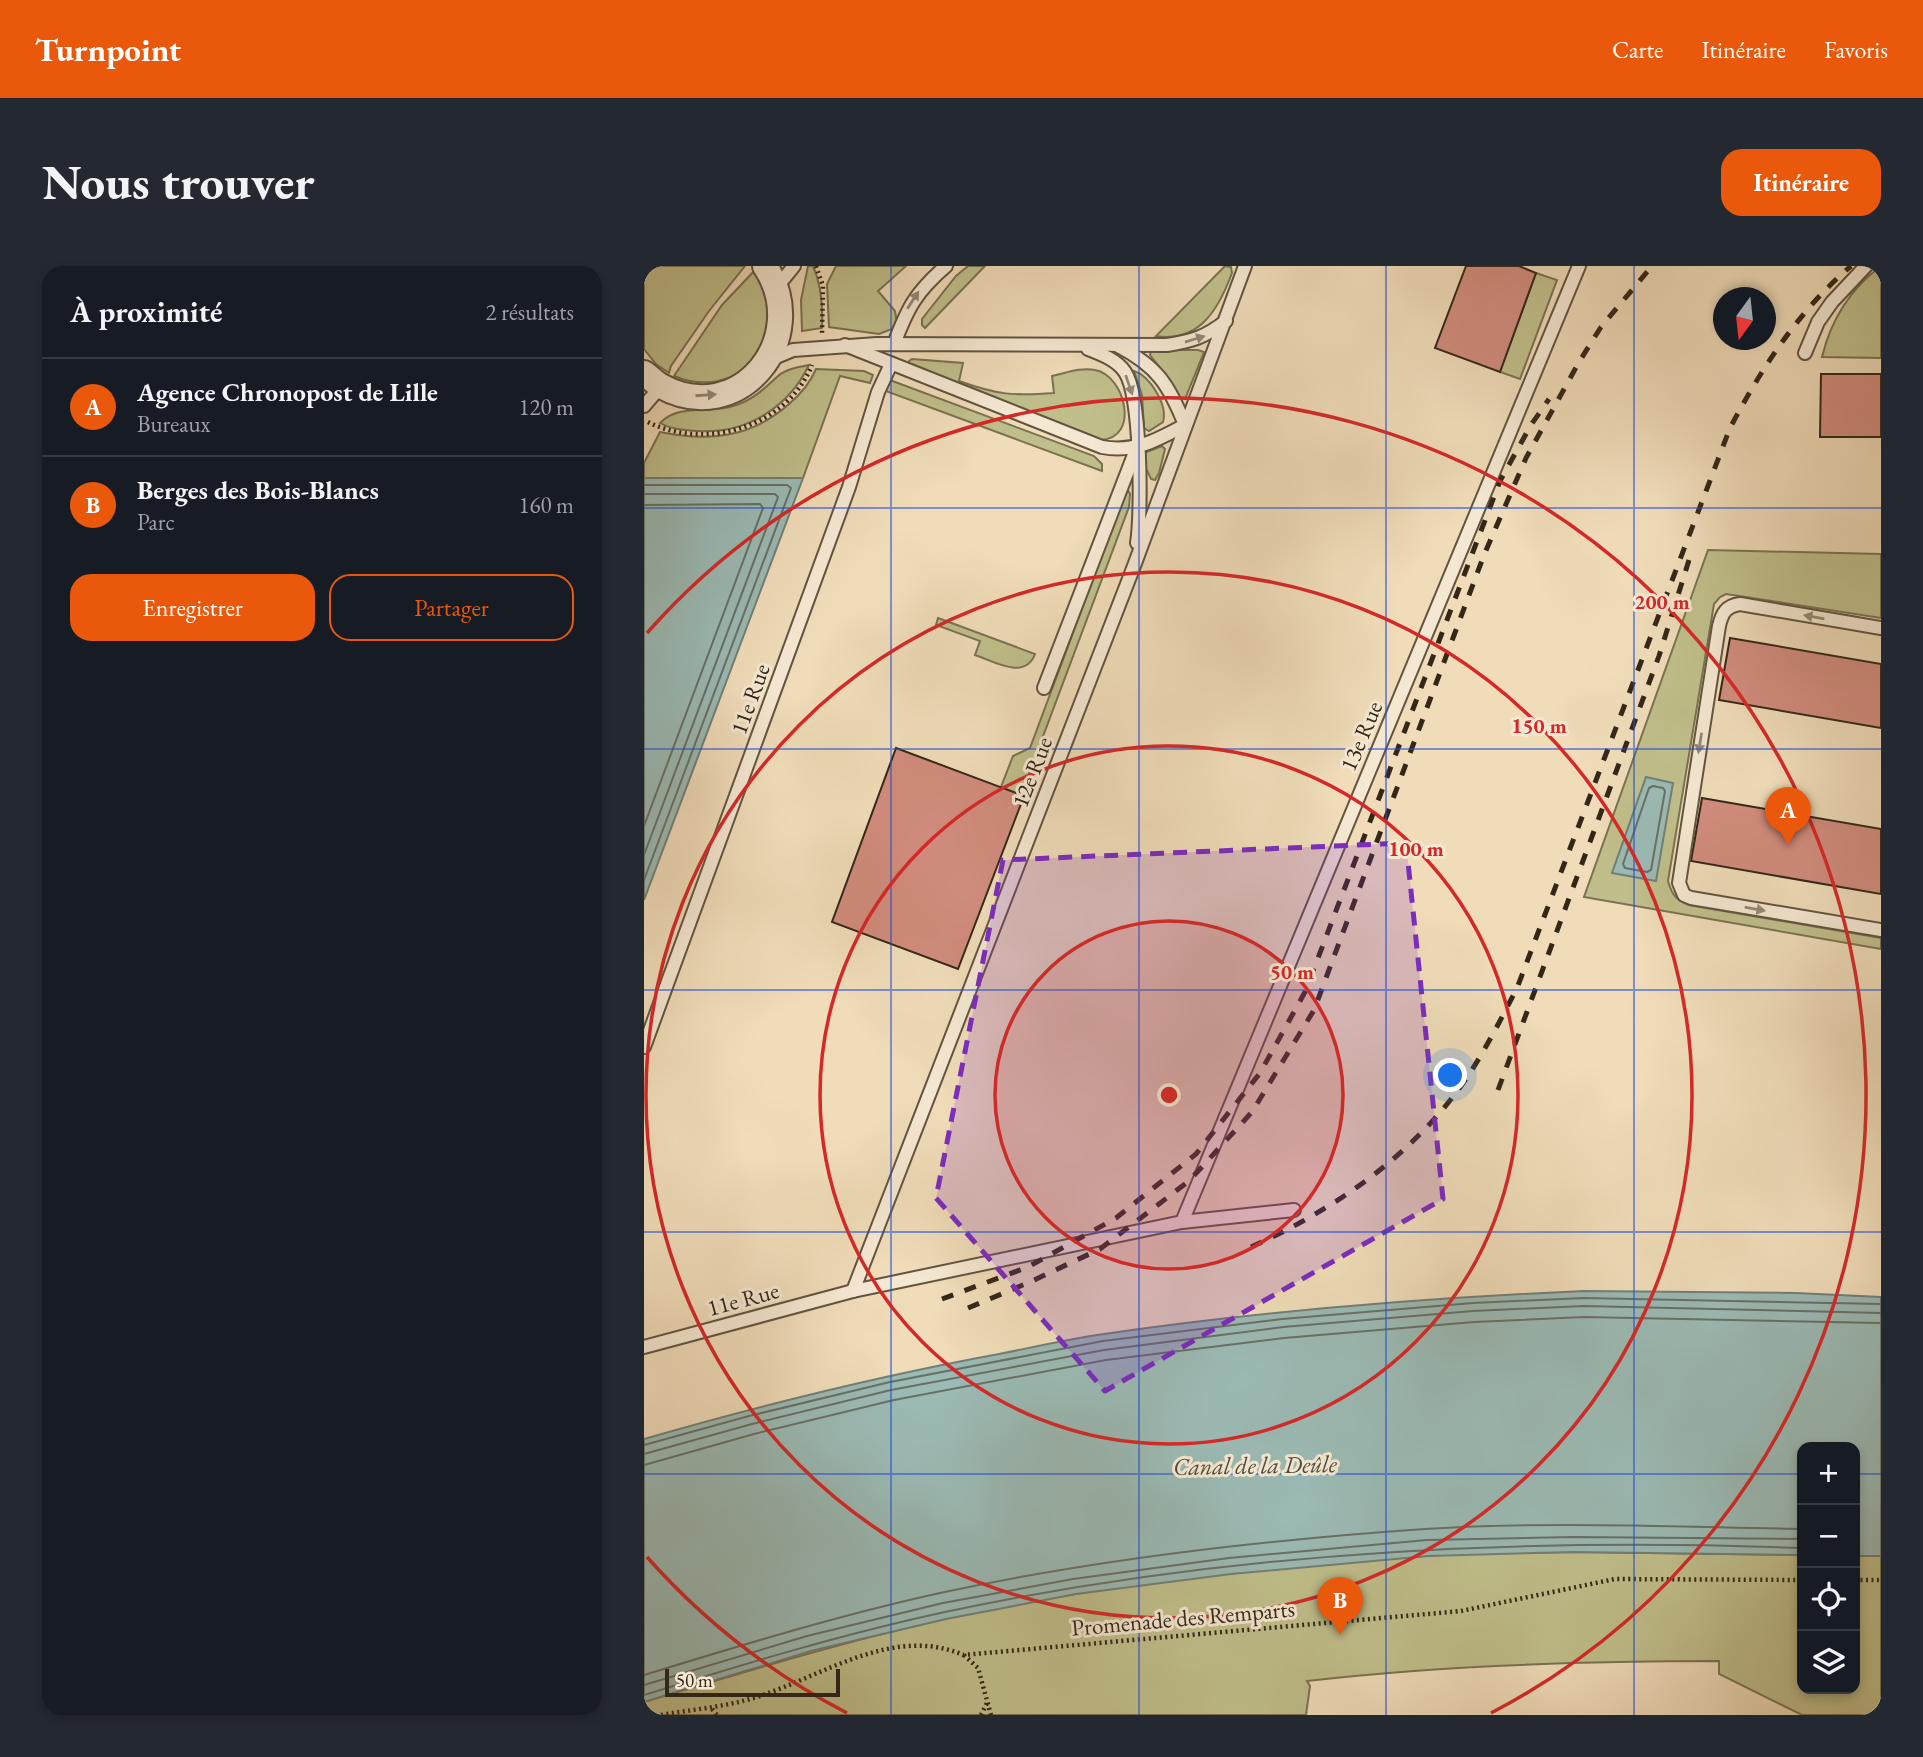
<!DOCTYPE html>
<html lang="fr">
<meta charset="utf-8">
<style>
body{margin:0;font-family:"EB Garamond",serif;background:#242831;color:#f1f3f6}
.controls{position:absolute;right:21px;bottom:21px;display:grid;overflow:hidden;border-radius:14px;box-shadow:0 4px 10px #0003}
.controls button{width:63px;height:63px;display:grid;place-items:center;padding:0;border:0;border-bottom:2px solid #363941;background:#171b24;color:#f1f3f6;font:35px sans-serif}
.compass{position:absolute;left:1069px;top:21px;width:63px;height:63px;border-radius:50%;background:#171b24;box-shadow:0 4px 10px #0003;rotate:195deg}
.scale{position:absolute;left:21px;bottom:18px;width:175px;box-sizing:border-box;padding-left:7px;border:4px solid #342718;border-top:0;font-size:19px;line-height:24px;white-space:nowrap;color:#342718;-webkit-text-stroke:5px #f5e8d2;paint-order:stroke}
.you{position:absolute;left:807px;top:810px;width:24px;height:24px;margin:-18px;border:5px solid #fff;border-radius:50%;background:#1a73e8;box-shadow:0 0 0 10px #1a73e833}
.badge{display:grid;place-items:center;width:46px;height:46px;border-radius:50%;background:#ea580c;color:#fff;font-size:23px;font-weight:700}
.pin{position:absolute;translate:-50% -58px;filter:drop-shadow(0 2px 4px #0008)}
.pin::after{content:'';position:absolute;top:37px;width:24px;height:21px;background:inherit;clip-path:polygon(0 0,100% 0,50% 100%)}
.list{margin:0;padding:0;list-style:none}
h2{display:flex;justify-content:space-between;align-items:center;height:91px;margin:0;padding:0 28px;font-size:30px}
h2 small{font-size:23px;font-weight:400;color:#9ea1a6}
.list li{display:grid;grid-template-columns:46px 1fr auto;gap:21px;align-items:center;box-sizing:border-box;height:98px;padding:0 28px;border-top:2px solid #363941}
.list b{display:block;font-size:26px;white-space:nowrap}
.list p{margin:0;font-size:23px;white-space:nowrap;color:#9ea1a6}
.list em{font-size:23px;font-style:normal;color:#9ea1a6}
.actions{display:flex;gap:14px;padding:21px 28px}
.actions a{flex:1;padding:16px 0;border:2px solid #ea580c;border-radius:21px;text-align:center;font-size:24px;color:#ea580c}
.actions .main{background:#ea580c;color:#fff}
.icon{flex:none;width:38px;height:38px;fill:none;stroke:currentColor;stroke-width:2;stroke-linecap:round;stroke-linejoin:round}
.map{position:relative;flex:none;width:1237px;height:1449px;overflow:hidden;border-radius:21px}
header{display:flex;align-items:center;gap:42px;box-sizing:border-box;height:98px;padding:0 35px;background:#ea580c;color:#fff}
header strong{font-size:33px}
nav{display:flex;gap:38px;margin-inline-start:auto;font-size:24px}
.intro{display:flex;align-items:center;justify-content:space-between;box-sizing:border-box;height:168px;padding:0 42px}
h1{margin:0;font-size:49px}
.button{padding:18px 32px;border-radius:21px;background:#ea580c;color:#fff;font-size:24px;font-weight:700}
main{display:flex;gap:42px;padding:0 42px}
aside{flex:1;background:#171b24;border-radius:21px;box-shadow:0 4px 10px #0003}
.map>svg:first-child{display:block}
.green{fill:#c0bf8b;stroke:#7a7352;stroke-width:2}
.water{fill:#9bbab4;stroke:#727f76;stroke-width:2}
.lines{fill:none;stroke-linecap:round;stroke-linejoin:round}
.shore{stroke:#687066;stroke-width:2}
.building{fill:#d18c7d;stroke:#342718;stroke-width:2}
.service-casing{stroke:#635440;stroke-width:16}
.minor-casing{stroke:#635440;stroke-width:28}
.path{stroke:#342718;stroke-width:4.5;stroke-dasharray:2 3.5;stroke-linecap:butt}
.service{stroke:#f5e8d2;stroke-width:12}
.minor{stroke:#f5e8d2;stroke-width:24}
.rail{stroke:#342718;stroke-width:5;stroke-dasharray:12 12;stroke-linecap:butt}
.oneway{fill:#948875}
.marked{fill:#7b2cbf;fill-opacity:0.2;stroke:#7b2cbf;stroke-width:5;stroke-dasharray:14 9;stroke-linejoin:round}
.grid{fill:none;stroke:#1d4ed8;stroke-width:2;stroke-opacity:0.55}
.ring{fill:none;stroke:#d62828;stroke-width:3.5}
.labels{text-anchor:middle;dominant-baseline:central;stroke-width:6;stroke-linejoin:round;paint-order:stroke}
.street-label{font-size:23px;fill:#342718;stroke:#f5e8d2}
.water-label{font-size:24px;font-style:italic;fill:#4e4c3f;stroke:#f5e8d2}
.centre{fill:#d62828;stroke:#f5e8d2;stroke-width:3.5}
.ring-label{font-size:21px;text-anchor:middle;font-weight:bold;fill:#d62828;stroke:#f5e8d2;stroke-width:6;stroke-linejoin:round;paint-order:stroke}
</style>
<header>
<strong>Turnpoint</strong>
<nav><a>Carte</a><a>Itinéraire</a><a>Favoris</a></nav>
</header>
<div class="intro"><h1>Nous trouver</h1><a class="button">Itinéraire</a></div>
<main>
<aside>
<h2>À proximité<small>2 résultats</small></h2>
<ul class="list">
<li><span class="badge">A</span><div><b>Agence Chronopost de Lille</b><p>Bureaux</p></div><em>120 m</em></li>
<li><span class="badge">B</span><div><b>Berges des Bois-Blancs</b><p>Parc</p></div><em>160 m</em></li>
</ul>
<div class="actions"><a class="main">Enregistrer</a><a>Partager</a></div>
</aside>
<div class="map">
<svg width="1237" height="1449" viewBox="0 0 1237 1449">
<rect width="100%" height="100%" fill="#f0dcb9"/>
<filter id="stains"><feTurbulence type="fractalNoise" baseFrequency=".00286" numOctaves="4"/><feColorMatrix values="0 0 0 0 .2 0 0 0 0 .09 0 0 0 0 .02 0 0 0 .5 -.17"/></filter>
<radialGradient id="worn" r=".72"><stop offset=".6" stop-color="#630" stop-opacity="0"/><stop offset="1" stop-color="#630" stop-opacity=".3"/></radialGradient>
<g class="green">
<polygon points="8,0 101,0 65,45 27,100 25,107 12,98 0,83 0,11"/>
<path d="M164,0H169C178,20 179,41 178,62L158,65L157,34Z"/>
<polygon points="192,0 262,0 234,25 251,45 253,57 248,63 235,68 185,61 183,18"/>
<polygon points="324,0 341,0 281,62 278,59 278,53 312,10"/>
<path d="M581,0L587,1L588,7C575,42 556,77 512,70Z"/>
<path d="M1237,0V92L1178,91C1187,54 1206,23 1237,0Z"/>
<path d="M113,2L129,48C124,61 120,83 111,94C90,117 58,122 30,110L78,39Z"/>
<polygon points="892,7 913,14 876,113 856,106"/>
<polygon points="513,84 554,84 560,86 541,133 534,131 524,112 506,89 507,85"/>
<path d="M268,93L319,97L315,115C354,129 369,130 410,127L408,110C422,107 437,101 451,104C481,109 497,173 456,174L265,99V95Z"/>
<path d="M165,99C144,142 102,168 54,165C41,164 28,164 16,157C36,137 64,148 89,140C108,135 120,123 134,110C142,103 155,101 165,99Z"/>
<path d="M172,103L220,105L229,109L226,117L196,110L159,212H0V197L16,166C64,176 107,172 145,138C157,128 166,117 172,103Z"/>
<path d="M490,105C506,110 524,139 519,156L505,165L500,162L498,129Z"/>
<polygon points="243,113 450,190 458,198 458,205 239,124"/>
<polygon points="518,180 521,183 515,207 511,214 507,213 500,198 500,187"/>
<polygon points="483,222 486,228 485,241 377,529 357,521 369,490 386,482"/>
<path d="M1064,284L1237,288V352L1082,328L1076,331L1070,338L1024,615C1028,629 1032,634 1045,639L1237,672V683L940,631Z"/>
<path d="M294,352L391,388C381,415 349,395 331,389L336,375L292,359Z"/>
<path d="M929,1286L1158,1289V1423H1211V1290H1237V1449H1158L1075,1408V1395C938,1395 800,1399 663,1415L666,1420L662,1449H0V1436C100,1406 199,1376 300,1353C458,1318 621,1301 782,1290C831,1286 880,1287 929,1286Z"/>
</g>
<g class="water">
<polygon points="0,212 159,212 0,634"/>
<polygon points="1002,511 1029,517 1012,615 968,607"/>
<path d="M940,1025L1152,1027L1237,1031V1290H1211V1181H1158V1289L929,1286L784,1290L587,1308L432,1328L302,1353L167,1385L0,1436V1173C118,1139 235,1110 355,1088C390,1081 425,1073 460,1068C619,1045 779,1032 940,1025Z"/>
</g>
<g class="lines">
<g class="shore">
<polyline points="0,219 143,219 147,222 0,614"/>
<polyline points="0,228 131,228 134,231 0,589"/>
<polyline points="0,239 116,238 119,242 0,560"/>
<polygon points="1009,520 1019,522 1021,525 1007,604 1003,606 981,602 979,598 1005,522"/>
<polyline points="0,1179 105,1150 246,1116 459,1075 638,1053 829,1037 940,1032 1237,1038"/>
<polyline points="0,1188 108,1158 247,1124 460,1084 639,1061 829,1045 940,1040 1237,1047"/>
<polyline points="0,1199 110,1168 250,1134 462,1094 640,1072 830,1056 940,1051 1237,1057"/>
<path d="M0,1409C98,1379 196,1349 296,1327C453,1293 620,1274 781,1263C906,1255 1033,1261 1158,1263"/>
<polyline points="0,1419 163,1370 299,1337 429,1313 585,1292 783,1274 929,1271 1158,1273"/>
<path d="M0,1429C100,1398 199,1368 301,1346C582,1286 872,1271 1158,1282"/>
</g>
</g>
<g class="building">
<polygon points="822,0 875,0 892,7 856,106 791,82"/>
<polygon points="1177,108 1237,108 1237,171 1176,171"/>
<polygon points="1086,372 1237,398 1237,462 1075,434"/>
<polygon points="252,482 380,530 314,703 188,656"/>
<polygon points="1058,532 1237,563 1237,628 1047,595"/>
</g>
<g class="lines">
<defs>
<g id="service">
<polyline points="133,21 150,0"/>
<path d="M250,78C264,41 272,26 302,0"/>
<path d="M201,79L458,181C491,187 513,174 541,159C525,119 513,100 474,80"/>
<path d="M444,83C457,88 473,94 481,106C497,130 498,245 493,277"/>
<polyline points="1161,87 1174,56 1188,36 1222,0"/>
<path d="M125,94L149,84L233,78L523,79C549,75 561,71 582,55"/>
<polyline points="0,140 17,120"/>
<path d="M1237,362L1096,338C1082,340 1078,347 1075,360L1035,617L1040,629L1047,632L1237,664"/>
<polyline points="400,422 493,181"/>
<polyline points="0,781 205,221 234,126 247,98"/>
<polyline points="538,956 935,0"/>
<polyline points="209,1025 490,300 601,0"/>
<polyline points="0,1081 209,1025 538,956 650,944"/>
</g>
<path id="minor" d="M0,107C6,111 11,117 17,120C94,163 169,73 121,0"/>
</defs>
<use href="#service" class="service-casing"/>
<use href="#minor" class="minor-casing"/>
<g class="path">
<polyline points="172,0 179,20 178,67"/>
<path d="M4,156C62,185 143,161 168,99"/>
<polyline points="1211,1314 1237,1314"/>
<polyline points="320,1389 334,1402 347,1449"/>
<polyline points="68,1443 73,1449"/>
<path d="M17,1449C50,1443 83,1441 116,1430C180,1409 251,1359 319,1389L817,1345L971,1313L1158,1314"/>
<polyline points="337,1449 344,1435"/>
</g>
<use href="#service" class="service"/>
<use href="#minor" class="minor"/>
<g class="rail">
<polyline points="854,824 1015,390 1045,294"/>
<path d="M607,981C689,944 764,893 817,820C839,789 856,755 873,722L1086,162C1117,103 1155,44 1207,0"/>
<polyline points="298,1033 384,1001 472,952 552,888 616,807 661,726 856,215 887,159 905,133"/>
<polyline points="324,1042 386,1016 456,983 545,915 608,846 670,744 840,289 882,192 935,96 957,61 1008,0"/>
</g>
</g>
<defs><path id="oneway-solid" d="M-6-.8H1V-3.2L6.5 0L1 3.2V.8H-6Z" transform="scale(1.75)"/></defs>
<g class="oneway">
<use href="#oneway-solid" transform="translate(269 34) rotate(-57)"/>
<use href="#oneway-solid" transform="translate(551 73) rotate(-17)"/>
<use href="#oneway-solid" transform="translate(485 119) rotate(71)"/>
<use href="#oneway-solid" transform="translate(62 129) rotate(-4)"/>
<use href="#oneway-solid" transform="translate(1170 351) rotate(-170)"/>
<use href="#oneway-solid" transform="translate(1056 477) rotate(99)"/>
<use href="#oneway-solid" transform="translate(1111 643) rotate(10)"/>
</g>
<path class="marked" d="M762,577L799,933L461,1125L292,932L359,594Z"/>
<path class="grid" d="M247,0V1449M495,0V1449M742,0V1449M990,0V1449M0,242H1237M0,483H1237M0,724H1237M0,966H1237M0,1208H1158M1211,1208H1237"/>
<circle cx="525" cy="829" r="174" fill="#d62828" fill-opacity=".12"/>
<g class="ring">
<circle cx="525" cy="829" r="174"/>
<circle cx="525" cy="829" r="349"/>
<circle cx="525" cy="829" r="523"/>
<path d="M203 1447A697 697 0 0 1 3 1291M3 367A697 697 0 1 1 847 1447"/>
</g>
<g class="labels">
<g class="street-label">
<text transform="translate(106 433) rotate(-70)">11e Rue</text>
<text transform="translate(717 470) rotate(-67)">13e Rue</text>
<text transform="translate(388 506) rotate(-69)">12e Rue</text>
<text transform="translate(99 1033) rotate(-15)">11e Rue</text>
<text transform="translate(539 1352) rotate(-5)">Promenade des Remparts</text>
</g>
<g class="water-label">
<text transform="translate(611 1199) rotate(-1)">Canal de la Deûle</text>
</g>
</g>
<circle cx="525" cy="829" r="10" class="centre"/>
<g class="ring-label">
<text x="1018" y="343">200 m</text>
<text x="895" y="467">150 m</text>
<text x="772" y="590">100 m</text>
<text x="648" y="713">50 m</text>
</g>
<rect width="100%" height="100%" filter="url(#stains)"/>
<rect width="100%" height="100%" fill="url(#worn)"/>
</svg>
<div class="controls">
<button>+</button>
<button>−</button>
<button><svg class="icon" aria-label="locate" viewBox="0 0 24 24"><circle cx="12" cy="12" r="6"/><path d="M12 2v4M12 18v4M2 12h4M18 12h4"/></svg></button>
<button><svg class="icon" aria-label="layers" viewBox="0 0 24 24"><path d="M12 4l9 5-9 5-9-5zM3 14l9 5 9-5"/></svg></button>
</div>
<svg class="compass" viewBox="-18 -18 36 36"><path d="M0-13l5 13h-10z" fill="#e53935"/><path d="M0 13l5-13h-10z" fill="#9ea1a6"/></svg>
<div class="scale">50 m</div>
<div class="you"></div>
<div class="pin badge" style="left:1144px;top:579px">A</div>
<div class="pin badge" style="left:696px;top:1369px">B</div>
</div>
</main>
